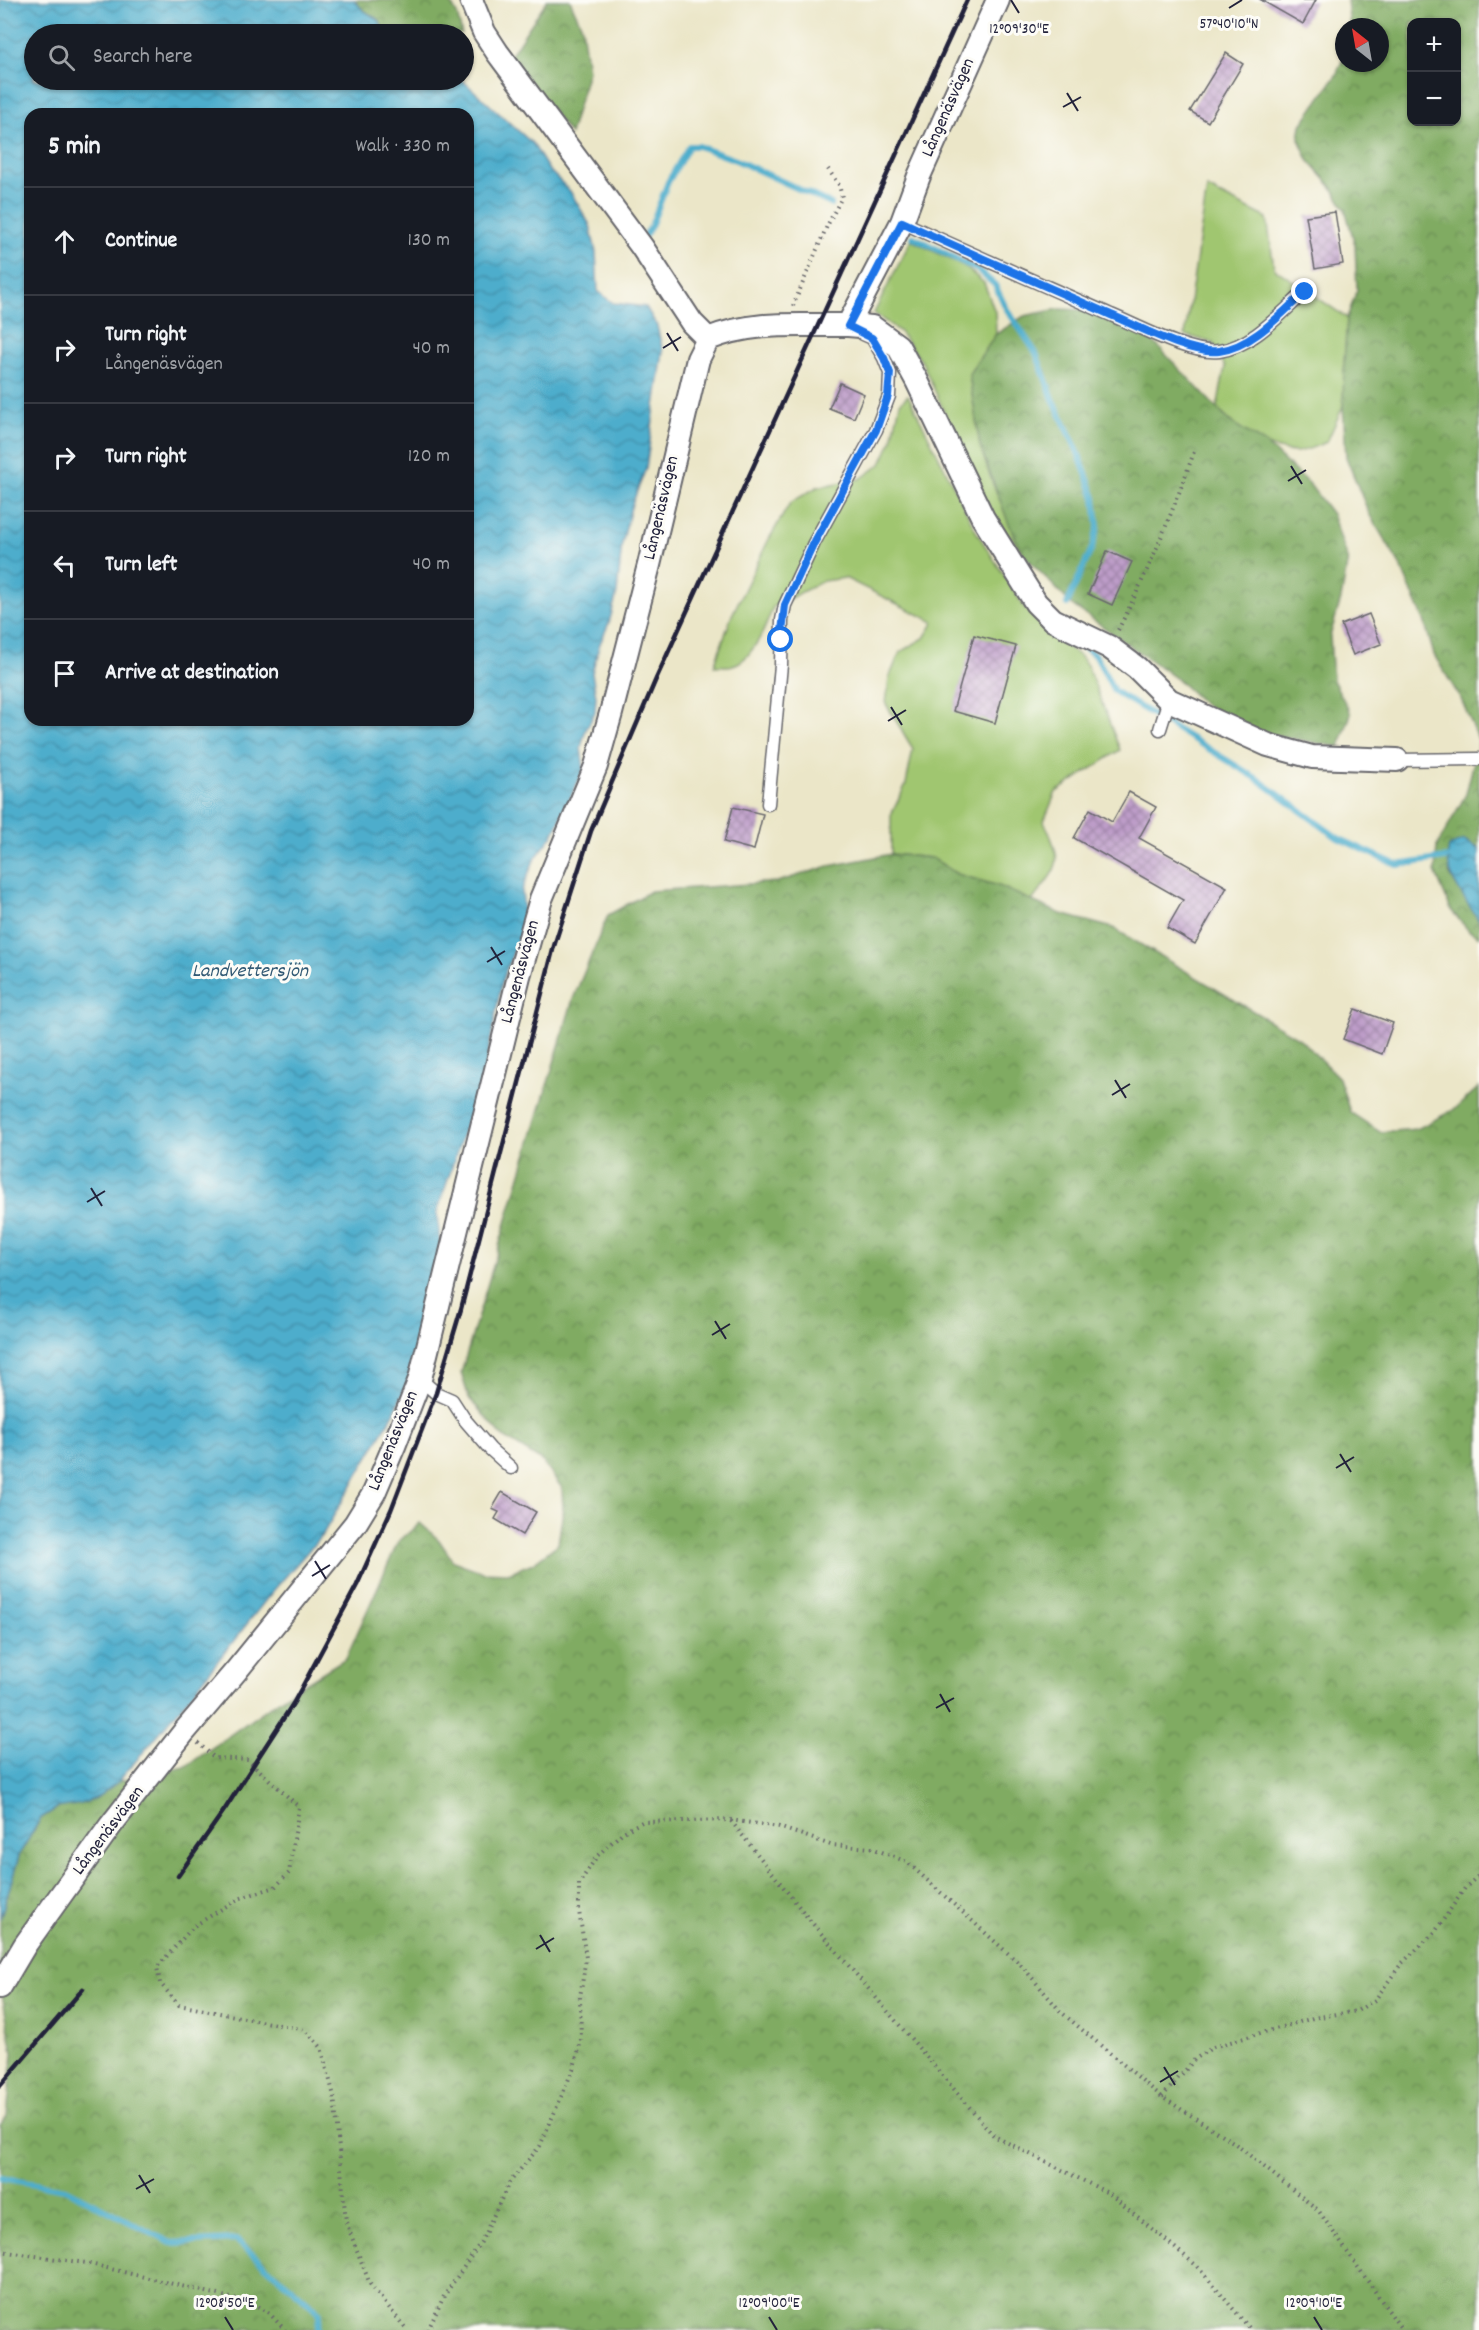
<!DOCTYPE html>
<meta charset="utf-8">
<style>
body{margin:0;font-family:Dekko,sans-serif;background:#242831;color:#f1f3f6}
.controls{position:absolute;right:18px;top:18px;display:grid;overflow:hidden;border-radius:12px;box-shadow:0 2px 4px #0004}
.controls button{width:54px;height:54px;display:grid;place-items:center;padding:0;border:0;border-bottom:2px solid #363941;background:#171b24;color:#f1f3f6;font:30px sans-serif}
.compass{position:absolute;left:1335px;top:18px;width:54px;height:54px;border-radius:50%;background:#171b24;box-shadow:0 2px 4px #0004;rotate:329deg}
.stop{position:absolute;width:18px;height:18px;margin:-14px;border:4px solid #1a73e8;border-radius:50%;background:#fff}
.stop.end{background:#1a73e8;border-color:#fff;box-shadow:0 2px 6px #0008}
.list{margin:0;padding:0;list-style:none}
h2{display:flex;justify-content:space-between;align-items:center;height:78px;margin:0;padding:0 24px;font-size:26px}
h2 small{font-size:20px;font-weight:400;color:#9ea1a6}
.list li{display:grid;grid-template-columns:39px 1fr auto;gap:18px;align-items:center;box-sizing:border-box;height:108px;padding:0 24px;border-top:2px solid #363941}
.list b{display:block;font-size:22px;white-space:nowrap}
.list p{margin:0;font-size:20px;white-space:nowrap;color:#9ea1a6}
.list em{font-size:20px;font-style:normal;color:#9ea1a6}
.icon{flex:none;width:33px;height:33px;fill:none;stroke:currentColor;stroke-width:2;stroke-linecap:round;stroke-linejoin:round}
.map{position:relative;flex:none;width:1479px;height:2330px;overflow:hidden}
.search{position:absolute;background:#171b24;box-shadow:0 2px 4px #0004;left:24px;top:24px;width:450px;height:66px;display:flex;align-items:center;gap:15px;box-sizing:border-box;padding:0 21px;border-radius:33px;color:#9ea1a6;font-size:22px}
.panel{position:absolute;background:#171b24;box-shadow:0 2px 4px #0004;left:24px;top:108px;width:450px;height:618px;border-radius:18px}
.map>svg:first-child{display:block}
.grass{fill:#a0c670;stroke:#617456;stroke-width:1.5}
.forest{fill:url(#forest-crowns);stroke:#51664e;stroke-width:1.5;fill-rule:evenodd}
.water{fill:url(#water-waves);stroke:#386884;stroke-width:1.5;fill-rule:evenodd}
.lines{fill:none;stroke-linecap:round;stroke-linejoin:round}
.stream{stroke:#4dadcc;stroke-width:6}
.building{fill:url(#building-cross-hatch)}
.service-casing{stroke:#68676c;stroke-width:15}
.minor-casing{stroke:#68676c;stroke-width:26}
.path{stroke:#68676c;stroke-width:4;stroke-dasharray:1.5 4.5;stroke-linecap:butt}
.service{stroke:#fff;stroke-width:12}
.minor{stroke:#fff;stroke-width:22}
.rail{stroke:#22223b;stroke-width:4.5}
.route{stroke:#1a73e8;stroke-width:8}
.ticks{fill:none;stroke:#22223b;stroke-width:2}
.labels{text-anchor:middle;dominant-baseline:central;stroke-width:6;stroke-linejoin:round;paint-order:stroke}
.street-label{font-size:18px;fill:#22223b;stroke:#fdfcf7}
.water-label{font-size:20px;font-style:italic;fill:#335a75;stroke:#fdfcf7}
.ticks-label{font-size:15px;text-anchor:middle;fill:#22223b;stroke:#fdfcf7;stroke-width:6;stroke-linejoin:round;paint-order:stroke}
</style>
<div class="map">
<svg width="1479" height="2330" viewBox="0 0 1479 2330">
<defs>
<pattern id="forest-crowns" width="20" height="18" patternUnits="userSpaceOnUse" patternTransform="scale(1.5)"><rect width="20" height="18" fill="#80ab62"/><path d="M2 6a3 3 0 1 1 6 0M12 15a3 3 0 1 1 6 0" fill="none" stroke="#688b52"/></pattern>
<pattern id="water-waves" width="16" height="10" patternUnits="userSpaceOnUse" patternTransform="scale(1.5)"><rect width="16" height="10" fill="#4dadcc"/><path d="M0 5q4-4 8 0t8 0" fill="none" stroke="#408ca7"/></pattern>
<pattern id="building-cross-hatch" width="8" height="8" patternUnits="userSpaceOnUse" patternTransform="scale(1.5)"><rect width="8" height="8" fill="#be9dc9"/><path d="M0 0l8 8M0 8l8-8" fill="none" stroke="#9a80a4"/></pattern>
</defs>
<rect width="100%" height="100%" fill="#fdfcf7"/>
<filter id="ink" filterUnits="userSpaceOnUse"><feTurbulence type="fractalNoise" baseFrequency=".0167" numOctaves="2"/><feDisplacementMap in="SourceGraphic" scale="12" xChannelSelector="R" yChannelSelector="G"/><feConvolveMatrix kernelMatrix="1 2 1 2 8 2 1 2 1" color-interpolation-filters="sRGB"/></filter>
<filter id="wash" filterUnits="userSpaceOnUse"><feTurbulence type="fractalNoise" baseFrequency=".008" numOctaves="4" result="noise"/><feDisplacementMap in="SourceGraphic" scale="24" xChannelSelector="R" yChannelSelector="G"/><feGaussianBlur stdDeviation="1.35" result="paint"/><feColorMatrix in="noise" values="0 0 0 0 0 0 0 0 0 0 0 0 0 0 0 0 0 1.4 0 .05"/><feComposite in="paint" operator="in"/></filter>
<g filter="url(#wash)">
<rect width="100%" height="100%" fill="#ebe6c8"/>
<g class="grass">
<path d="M1207,188L1267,218L1274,268L1347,318L1343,406L1327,442C1318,445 1305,452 1295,452C1267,451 1236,429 1217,408L1225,367L1213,343L1185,335Z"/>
<polygon points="911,240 964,266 984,283 995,312 996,334 969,374 980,446 992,482 1024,555 992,513 970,470 922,362 900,332 874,313"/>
<path d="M908,395L977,533L1025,608L1052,635L1082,658L1088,667L1120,750L1056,792L1044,821C1064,866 1060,863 1032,901L998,886L957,874L932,858L891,854V815L906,784L913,749L886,704L889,678L900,652L924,638L934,622L845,578L823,581L773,607C767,624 753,660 733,665C728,667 720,665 714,666L732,615L769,539L790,503L817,487L860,479L881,464L892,440L900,403Z"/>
</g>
<g class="forest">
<polygon points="354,0 449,0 457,14 462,34 383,34 380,21 363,10"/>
<polygon points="547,0 570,0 582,27 588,71 570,134 510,56"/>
<path d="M1347,0H1479V849L1464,840L1449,873L1479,921V937L1469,931L1451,910L1435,872L1437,846L1466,794L1479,741L1461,699L1434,655L1424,620L1400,565L1369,514L1346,457L1343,406L1344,362L1347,318L1357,290L1355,245L1345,209L1331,186L1308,160L1299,139L1301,125L1335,77L1344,57V63H1380V27H1350ZM1412,22H1456V122H1412Z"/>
<polygon points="1058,309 1084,310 1120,321 1151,339 1229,421 1266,444 1310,485 1332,514 1348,559 1341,599 1330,636 1333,680 1351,714 1339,747 1262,733 1205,705 1177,679 1072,605 1024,555 1008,522 980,446 969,374 996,334 1024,316"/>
<polygon points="891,854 932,858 957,874 999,886 1061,914 1113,928 1300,1039 1339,1078 1350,1112 1380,1132 1417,1129 1455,1109 1479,1087 1479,2330 0,2330 0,2125 7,2116 13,2053 0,1984 0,1919 20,1853 41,1818 57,1808 96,1798 119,1781 185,1767 286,1695 346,1658 398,1542 420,1523 439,1540 453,1561 483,1572 508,1573 533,1563 558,1544 563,1510 562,1488 542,1461 502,1436 469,1398 461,1373 573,999 608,915 651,891 777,882 829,866"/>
</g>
<g class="water">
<path d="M0,0H354L363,10L380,21L383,34H34V80H462L533,144L548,169L570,191L590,225L596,252L598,291L613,303L646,307L657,326L663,352L646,468L631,507L622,544L617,593L609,623L599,646L592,673L596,696L595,712L585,732L581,748L584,769L553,835L534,860L522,890L524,914L522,930L502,981L481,1091L467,1121L437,1213L440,1242L438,1260L427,1287L429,1302L409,1380L393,1415L323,1534L273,1591L187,1700L119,1781L96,1798L81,1804L57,1808L41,1818L20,1853L0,1919ZM30,114H468V720H30Z"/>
<path d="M1464,840L1479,849V921C1465,897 1442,874 1449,846Z"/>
</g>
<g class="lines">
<g class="stream">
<polyline points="913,237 978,270 995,285 1006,308 1036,353 1053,399 1077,450 1095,498 1098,527 1092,548 1067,604"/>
<polyline points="643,238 651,226 668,182 689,146 698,146 736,160 831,204"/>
<polyline points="1079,644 1096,656 1114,691 1256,778 1338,838 1397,865 1446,858"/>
<polyline points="0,2178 65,2189 171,2243 236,2240 320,2313 317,2330"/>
</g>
</g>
<g id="blocks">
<g class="building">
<polygon points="1261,0 1316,0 1303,24"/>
<polygon points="1226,53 1243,64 1208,122 1190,111"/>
<polygon points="1335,212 1343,264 1315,269 1306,216"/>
<polygon points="840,383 864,394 854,418 829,408"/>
<polygon points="1107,551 1132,562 1112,605 1088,594"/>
<polygon points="1369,614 1381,644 1353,655 1341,625"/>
<polygon points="974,635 1016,646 995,723 953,711"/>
<polygon points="1129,792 1156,807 1139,838 1227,887 1195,944 1167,928 1183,900 1074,838 1090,809 1112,822"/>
<polygon points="733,807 763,814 754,850 724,842"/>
<polygon points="1355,1009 1393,1023 1382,1054 1343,1039"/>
<polygon points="502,1492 536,1512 522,1535 495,1519 499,1512 492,1509"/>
</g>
</g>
</g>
<g filter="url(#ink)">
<use href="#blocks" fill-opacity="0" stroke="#68676c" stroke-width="1.5"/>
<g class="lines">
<defs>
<g id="service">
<path d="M902,222C971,254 1041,284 1111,315C1138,326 1191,355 1219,351C1252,347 1281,313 1305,292"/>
<polyline points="1160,729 1169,700"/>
<polyline points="1397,760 1479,759"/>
<polyline points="768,804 781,665 782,620 785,605 814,543 876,430 889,396 890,373 884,358 872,338 863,334"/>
<polyline points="420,1379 436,1393 452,1400 465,1420 490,1449 511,1468"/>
</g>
<g id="minor">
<polyline points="471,0 484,32 497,52 642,247 692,323 708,339"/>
<polyline points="848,325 872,327 898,346 917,381 983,518 1036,603 1053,620 1109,647 1137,668 1169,700 1268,745 1312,757 1397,760"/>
<path d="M0,1987L25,1945L111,1825L184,1732L236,1671L355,1524L374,1493L394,1446L420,1379L519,976L541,899L596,766L611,713L649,565L698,359L708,339C755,320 798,326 848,325L902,222L919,176L998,0"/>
</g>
</defs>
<use href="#service" class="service-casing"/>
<use href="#minor" class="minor-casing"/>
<g class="path">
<polyline points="793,306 827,226 842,197 839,185 828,169"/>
<path d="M1118,630C1148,572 1173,512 1195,449"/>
<polyline points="198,1743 215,1758 248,1760 299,1807 289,1873 275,1887 238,1899 194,1926 157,1967 160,1983 179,2005 305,2030 321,2047 334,2096 346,2222 370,2284 407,2330"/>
<polyline points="731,1821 808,1918 994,2136 1110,2194 1197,2266 1251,2330"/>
<polyline points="1162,2097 1195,2059 1213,2047 1313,2018 1357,2011 1375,2000 1401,1964 1435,1932 1465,1888 1479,1875"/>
<polyline points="0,2251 86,2263 252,2303 270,2314 285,2330"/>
<polyline points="428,2330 444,2296 481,2242 509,2183 540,2146 574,2067 581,2041 580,1997 586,1958 579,1911 579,1884 597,1856 623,1832 642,1822 730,1820 779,1827 831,1845 872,1848 907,1862 1022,1966 1061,2012 1162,2097 1233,2142 1318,2210 1402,2330"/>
</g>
<use href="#service" class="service"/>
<use href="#minor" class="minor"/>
<g class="rail">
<polyline points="178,1876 225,1809 294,1702 357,1585 391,1510 436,1393 461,1309 554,946 591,831 656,679 967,0"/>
<polyline points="0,2086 83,1989"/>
</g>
</g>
</g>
<g class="lines" filter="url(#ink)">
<path class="route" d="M781,640L785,605L814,543L876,430L888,396L890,373L884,358L872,338L848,326L902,222C971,254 1041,284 1111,315C1138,326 1191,355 1219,351C1252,347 1281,314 1305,292"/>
</g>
<path class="ticks" d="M1011,0L1019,13M1229,8L1242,0M1067,93L1078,111M1063,107L1081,97M667,333L678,351M663,348L681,337M1291,466L1302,484M1288,481L1306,470M891,707L902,725M888,721L906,710M491,947L502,965M487,962L505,951M1115,1080L1126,1098M1112,1095L1130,1084M91,1188L102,1206M87,1202L105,1191M715,1321L726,1339M712,1335L730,1324M1340,1454L1351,1472M1336,1468L1354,1457M315,1561L326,1579M312,1576L330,1565M940,1694L950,1712M936,1708L954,1698M540,1935L550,1952M536,1949L554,1938M1164,2067L1175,2085M1160,2082L1178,2071M139,2175L150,2193M136,2189L154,2179M225,2317L233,2330M769,2317L777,2330M1314,2317L1322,2330"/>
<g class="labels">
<g class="street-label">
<text transform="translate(949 108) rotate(-66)">Långenäsvägen</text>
<text transform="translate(662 508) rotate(-77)">Långenäsvägen</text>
<text transform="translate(521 972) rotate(-75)">Långenäsvägen</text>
<text transform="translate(394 1441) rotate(-68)">Långenäsvägen</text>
<text transform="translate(109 1831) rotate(-53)">Långenäsvägen</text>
</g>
<g class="water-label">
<text x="250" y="972">Landvettersjön</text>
</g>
</g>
<g class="ticks-label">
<text x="1229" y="28">57°40'10"N</text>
<text x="1019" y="33">12°09'30"E</text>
<text x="225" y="2307">12°08'50"E</text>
<text x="769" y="2307">12°09'00"E</text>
<text x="1314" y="2307">12°09'10"E</text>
</g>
</svg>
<div class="controls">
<button>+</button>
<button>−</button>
</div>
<svg class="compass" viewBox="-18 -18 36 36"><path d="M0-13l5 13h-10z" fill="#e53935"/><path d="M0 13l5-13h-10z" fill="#9ea1a6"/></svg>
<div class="stop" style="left:781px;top:640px"></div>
<div class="stop end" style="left:1305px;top:292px"></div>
<div class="search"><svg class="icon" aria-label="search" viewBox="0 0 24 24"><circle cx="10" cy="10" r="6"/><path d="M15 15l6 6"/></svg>Search here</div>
<section class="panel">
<h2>5 min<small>Walk · 330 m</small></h2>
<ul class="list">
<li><svg class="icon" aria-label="ahead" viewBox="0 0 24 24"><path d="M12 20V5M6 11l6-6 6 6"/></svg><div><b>Continue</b></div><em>130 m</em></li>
<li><svg class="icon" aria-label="right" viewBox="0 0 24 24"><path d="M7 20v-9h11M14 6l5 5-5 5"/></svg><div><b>Turn right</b><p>Långenäsvägen</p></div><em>40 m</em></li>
<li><svg class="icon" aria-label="right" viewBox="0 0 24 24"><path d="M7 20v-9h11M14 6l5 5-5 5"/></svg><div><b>Turn right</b></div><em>120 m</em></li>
<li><svg class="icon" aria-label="left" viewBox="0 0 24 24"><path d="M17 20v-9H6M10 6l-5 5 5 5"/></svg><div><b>Turn left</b></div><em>40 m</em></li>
<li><svg class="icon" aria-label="arrive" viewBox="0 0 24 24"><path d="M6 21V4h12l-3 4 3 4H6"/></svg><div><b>Arrive at destination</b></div></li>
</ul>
</section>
</div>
